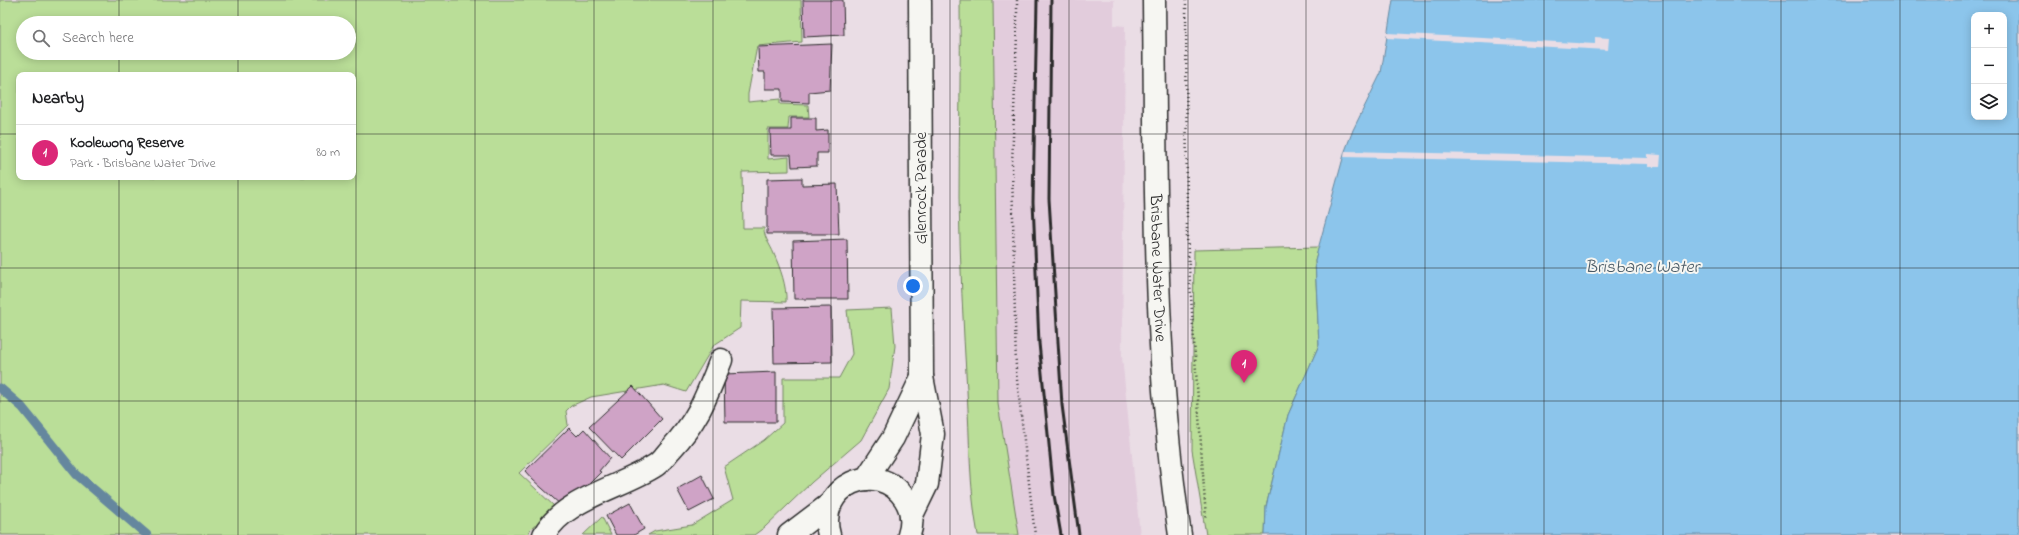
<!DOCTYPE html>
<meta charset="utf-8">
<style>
body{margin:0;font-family:"Indie Flower",sans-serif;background:#f2f2f2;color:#202124}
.controls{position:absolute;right:12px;top:12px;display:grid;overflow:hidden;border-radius:8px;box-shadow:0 2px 10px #0003}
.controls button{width:36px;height:36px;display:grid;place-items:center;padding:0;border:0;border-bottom:1px solid #e0e0e0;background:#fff;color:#202124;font:20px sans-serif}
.you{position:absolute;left:913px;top:286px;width:14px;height:14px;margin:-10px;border:3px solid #fff;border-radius:50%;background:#1a73e8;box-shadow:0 0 0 6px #1a73e833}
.badge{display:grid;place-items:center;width:26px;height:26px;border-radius:50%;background:#db2777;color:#fff;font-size:13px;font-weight:700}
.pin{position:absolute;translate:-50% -33px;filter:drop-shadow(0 1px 2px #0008)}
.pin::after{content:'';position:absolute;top:21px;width:14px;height:12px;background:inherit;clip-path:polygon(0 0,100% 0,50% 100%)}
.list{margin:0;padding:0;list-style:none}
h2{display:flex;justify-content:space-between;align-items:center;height:52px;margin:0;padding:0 16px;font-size:17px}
h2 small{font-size:13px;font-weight:400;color:#757577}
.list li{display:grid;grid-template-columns:26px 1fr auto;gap:12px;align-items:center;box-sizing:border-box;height:56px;padding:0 16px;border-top:1px solid #e0e0e0}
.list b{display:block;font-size:15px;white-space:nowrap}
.list p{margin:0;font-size:13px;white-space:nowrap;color:#757577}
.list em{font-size:13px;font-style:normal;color:#757577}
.icon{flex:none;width:22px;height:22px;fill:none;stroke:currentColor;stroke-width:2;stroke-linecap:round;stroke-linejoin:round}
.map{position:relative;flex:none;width:2019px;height:535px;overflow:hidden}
.search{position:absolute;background:#fff;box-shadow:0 2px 10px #0003;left:16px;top:16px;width:340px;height:44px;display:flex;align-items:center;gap:10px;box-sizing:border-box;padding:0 14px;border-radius:22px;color:#757577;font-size:15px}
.panel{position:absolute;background:#fff;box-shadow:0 2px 10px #0003;left:16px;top:72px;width:340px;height:108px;border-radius:8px}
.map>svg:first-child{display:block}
.built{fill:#e2ccdc}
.green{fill:#bade98;stroke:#728462;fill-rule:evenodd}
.water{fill:#8cc5eb;stroke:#65879e;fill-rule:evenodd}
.pier{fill:#eadde5}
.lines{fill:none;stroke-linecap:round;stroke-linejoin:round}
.stream{stroke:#65879e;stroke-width:9}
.building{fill:#cfa3c6;stroke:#2b2b2b}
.minor-casing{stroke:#2b2b2b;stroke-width:25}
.major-casing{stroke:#2b2b2b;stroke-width:25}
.path{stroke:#2b2b2b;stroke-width:2.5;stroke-dasharray:1 3;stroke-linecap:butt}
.minor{stroke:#f6f6f2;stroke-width:22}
.major{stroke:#f6f6f2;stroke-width:22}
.rail{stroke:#2b2b2b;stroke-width:3}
.grid{fill:none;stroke:#2b2b2b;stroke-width:1;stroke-opacity:0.55}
.labels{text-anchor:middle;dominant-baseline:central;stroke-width:4;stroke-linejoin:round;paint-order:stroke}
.street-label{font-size:17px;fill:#2b2b2b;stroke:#f6f6f2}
.water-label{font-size:18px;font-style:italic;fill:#485965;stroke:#f6f6f2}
</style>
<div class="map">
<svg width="2019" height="535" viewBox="0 0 2019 535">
<rect width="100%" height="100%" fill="#eadde5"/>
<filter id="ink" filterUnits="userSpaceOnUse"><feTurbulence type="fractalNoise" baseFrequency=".025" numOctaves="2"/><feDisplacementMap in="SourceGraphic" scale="8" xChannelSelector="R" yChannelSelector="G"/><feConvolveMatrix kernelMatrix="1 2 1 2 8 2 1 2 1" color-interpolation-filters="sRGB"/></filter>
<g filter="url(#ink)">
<polygon class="built" points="960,0 1114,0 1114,25 1125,26 1122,357 1140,535 978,535 973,509 969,464 962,296 959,197 961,66"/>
<g class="green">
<path d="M0,0H801L802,42L757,46L748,94V102L780,99V104L808,105L809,117H789L788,129H768V159L789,157V171L742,172L743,228H764C764,238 770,244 774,254C780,268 787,286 786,302L741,301L740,328L714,345L686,392L664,385L591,397L571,406L566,411L568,425L519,473L555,507L530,530L528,535H0ZM23,23H349V53H23ZM19,75H353V177H19Z"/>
<path d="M960,0H993L998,404L1019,535H978C969,487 970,439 967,390C963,326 960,261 959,197C959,131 961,66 960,0Z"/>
<polygon points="1319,247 1315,260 1319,345 1288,415 1266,507 1265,535 1206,535 1192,450 1194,250"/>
<polygon points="892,308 895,346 889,389 861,440 812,482 765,527 754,535 648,535 655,531 692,525 733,500 724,467 764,440 783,423 783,378 839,378 852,354 847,310"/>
<polygon points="602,517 611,535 583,535"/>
</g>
<path class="water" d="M1393,0H2019V535H1265L1266,507L1288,415L1319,345L1315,260L1345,151L1353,130L1381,73ZM1974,15H2004V117H1974Z"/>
<g class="pier">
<polygon points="1387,33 1595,44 1595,37 1609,38 1608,50 1387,38"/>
<polygon points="1345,151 1648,158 1648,154 1661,155 1660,167 1648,167 1648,164 1344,157"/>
</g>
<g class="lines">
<polyline class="stream" points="0,388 22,407 76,474 147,535"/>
</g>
<g class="building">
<polygon points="803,0 843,0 844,35 804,37"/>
<polygon points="832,44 830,90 809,92 809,103 782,102 782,89 765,89 765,72 759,72 758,47"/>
<polygon points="791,118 816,118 816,131 828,130 828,153 817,153 817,166 792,167 791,155 771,155 770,130 791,130"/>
<polygon points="802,178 802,185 837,184 839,234 767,234 767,179"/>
<polygon points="847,239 848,299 794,299 793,241"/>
<polygon points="831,307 832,362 774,363 773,308"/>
<polygon points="776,372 776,422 725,422 724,374"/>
<polygon points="633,386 662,419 621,460 589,427"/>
<polygon points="569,428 577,436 584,429 610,458 599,471 601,472 577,496 562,506 533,480 525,471"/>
<polygon points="702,475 714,499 689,512 677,489"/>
<polygon points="630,503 644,529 634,535 616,535 606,516"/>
</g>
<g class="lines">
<defs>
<g id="minor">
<polyline points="866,479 893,438 922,377"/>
<polyline points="911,517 927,484 933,434 922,377 920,0"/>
<path d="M544,535C564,498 623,487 656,465C662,461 666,454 671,449C699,419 706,397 721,360"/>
<polyline points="789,535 830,504"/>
<path d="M829,535C815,486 878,457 905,499C912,510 913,523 909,535"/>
</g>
<g id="major">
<path id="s1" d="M1154,0C1156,178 1153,358 1180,535"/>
</g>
</defs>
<use href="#minor" class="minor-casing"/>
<use href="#major" class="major-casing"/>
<g class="path">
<polyline points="1017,0 1017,34 1012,164 1016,371 1035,535"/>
<polyline points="1186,0 1187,237 1206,519"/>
</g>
<use href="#minor" class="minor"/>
<use href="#major" class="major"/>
<g class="rail">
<polyline points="1037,0 1033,202 1039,343 1054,495 1061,535"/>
<polyline points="1051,0 1049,199 1062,405 1079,535"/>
</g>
</g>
</g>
<path class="grid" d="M119,0V23M238,0V23M356,0V535M475,0V535M594,0V535M713,0V535M831,0V535M950,0V535M1069,0V535M1188,0V535M1306,0V535M1425,0V535M1544,0V535M1663,0V535M1781,0V535M1900,0V535M119,53V75M238,53V75M0,134H19M353,134H2019M119,177V535M238,177V535M0,268H2019M0,401H2019"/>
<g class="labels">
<g class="street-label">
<text transform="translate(921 188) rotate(-90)">Glenrock Parade</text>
<text stroke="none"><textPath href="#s1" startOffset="268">Brisbane Water Drive</textPath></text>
</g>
<g class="water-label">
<text x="1642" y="268">Brisbane Water</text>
</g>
</g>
</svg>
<div class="controls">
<button>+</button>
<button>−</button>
<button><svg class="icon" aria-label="layers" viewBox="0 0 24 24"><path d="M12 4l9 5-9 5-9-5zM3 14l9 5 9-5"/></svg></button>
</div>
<div class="you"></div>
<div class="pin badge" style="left:1244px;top:383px">1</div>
<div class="search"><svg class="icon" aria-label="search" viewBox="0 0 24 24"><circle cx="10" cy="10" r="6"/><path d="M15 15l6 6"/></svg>Search here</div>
<section class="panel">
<h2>Nearby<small></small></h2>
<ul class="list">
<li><span class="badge">1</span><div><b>Koolewong Reserve</b><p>Park · Brisbane Water Drive</p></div><em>80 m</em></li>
</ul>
</section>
</div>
